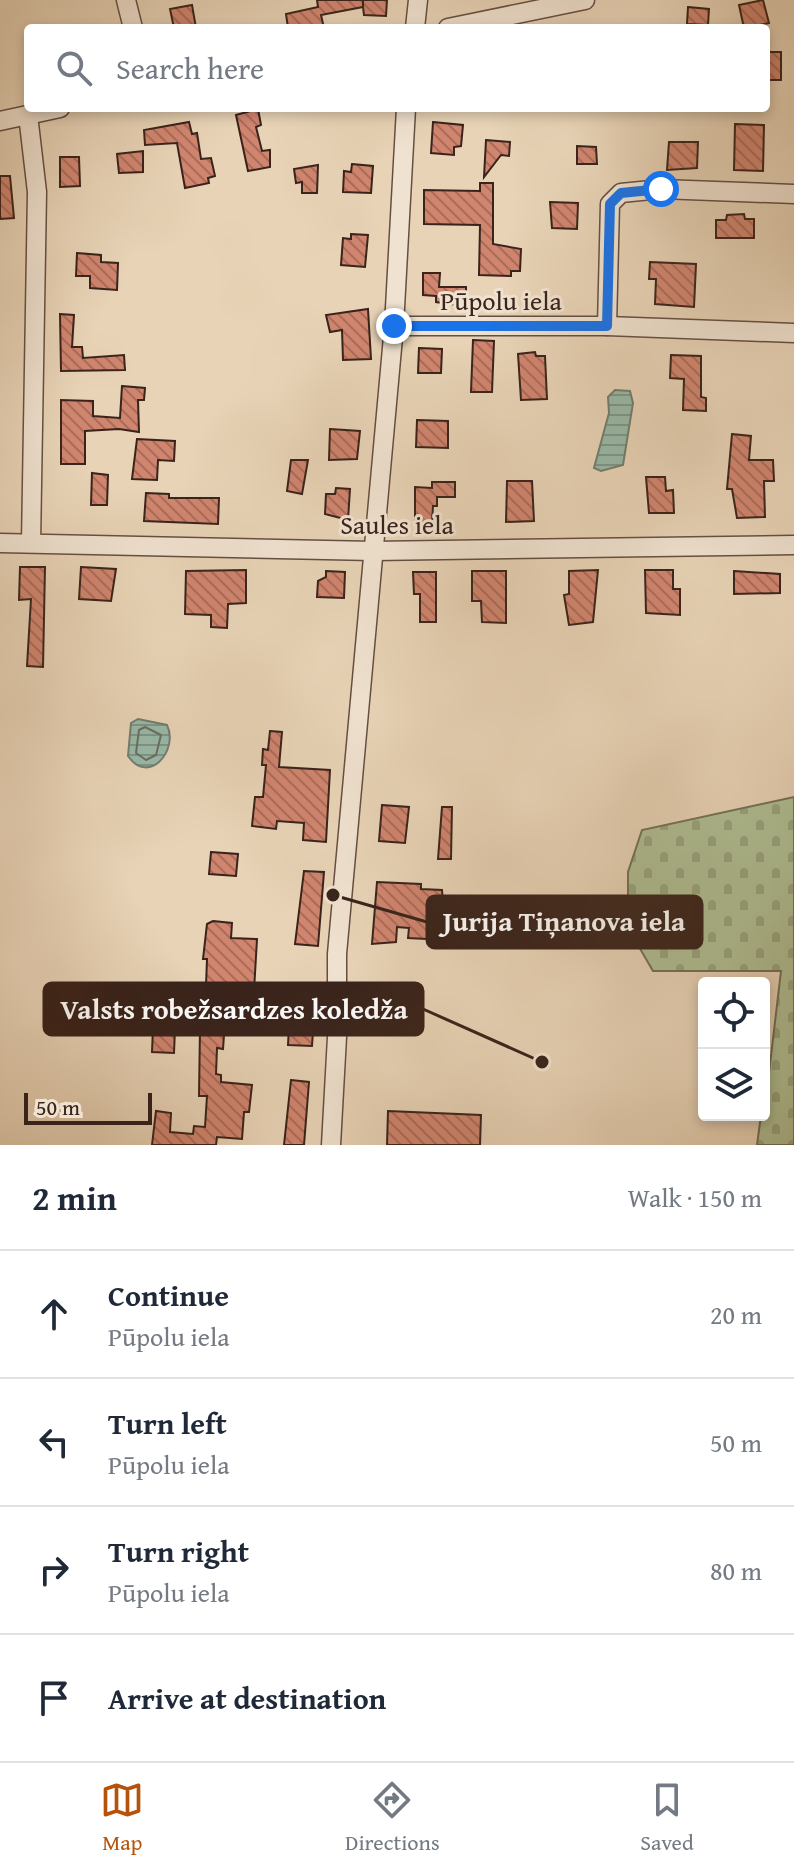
<!DOCTYPE html>
<meta charset="utf-8">
<style>
body{margin:0;font-family:"Gentium Book Plus",serif;background:#f6f6f7;color:#1f2937}
.controls{position:absolute;right:24px;bottom:24px;display:grid;overflow:hidden;border-radius:8px;box-shadow:0 4px 12px #0003}
.controls button{width:72px;height:72px;display:grid;place-items:center;padding:0;border:0;border-bottom:2px solid #e0e1e3;background:#fff;color:#1f2937;font:40px sans-serif}
.scale{position:absolute;left:24px;bottom:20px;width:128px;box-sizing:border-box;padding-left:8px;border:4px solid #39231b;border-top:0;font-size:22px;line-height:28px;white-space:nowrap;color:#39231b;-webkit-text-stroke:6px #f0e2d0;paint-order:stroke}
.stop{position:absolute;width:24px;height:24px;margin:-18px;border:6px solid #1a73e8;border-radius:50%;background:#fff}
.stop.end{background:#1a73e8;border-color:#fff;box-shadow:0 2px 8px #0008}
.list{margin:0;padding:0;list-style:none}
h2{display:flex;justify-content:space-between;align-items:center;height:104px;margin:0;padding:0 32px;font-size:34px}
h2 small{font-size:26px;font-weight:400;color:#747a83}
.list li{display:grid;grid-template-columns:52px 1fr auto;gap:24px;align-items:center;box-sizing:border-box;height:128px;padding:0 32px;border-top:2px solid #e0e1e3}
.list b{display:block;font-size:30px;white-space:nowrap}
.list p{margin:0;font-size:26px;white-space:nowrap;color:#747a83}
.list em{font-size:26px;font-style:normal;color:#747a83}
.icon{flex:none;width:44px;height:44px;fill:none;stroke:currentColor;stroke-width:2;stroke-linecap:round;stroke-linejoin:round}
.map{position:relative;flex:none;width:794px;height:1145px;overflow:hidden}
.search{position:absolute;background:#fff;box-shadow:0 4px 12px #0003;left:24px;right:24px;top:24px;height:88px;display:flex;align-items:center;gap:20px;box-sizing:border-box;padding:0 28px;border-radius:8px;color:#747a83;font-size:30px}
.sheet{height:616px;background:#fff}
nav{display:flex;justify-content:space-around;align-items:center;box-sizing:border-box;height:112px;border-top:2px solid #e0e1e3;background:#fff;font-size:22px;color:#747a83}
nav a{display:grid;justify-items:center;gap:4px}
nav .on{color:#b45309}
.map>svg:first-child{display:block}
.cemetery{fill:url(#cemetery-stones);stroke:#747057;stroke-width:2}
.water{fill:url(#water-rules);stroke:#727d70;stroke-width:2}
.lines{fill:none;stroke-linecap:round;stroke-linejoin:round}
.shore{stroke:#686e62;stroke-width:2}
.building{fill:url(#building-back-hatch);stroke:#39231b;stroke-width:2}
.minor-casing{stroke:#654f42;stroke-width:21}
.minor{stroke:#f0e2d0;stroke-width:18}
.route{stroke:#1a73e8;stroke-width:10}
.labels{text-anchor:middle;dominant-baseline:central;stroke-width:6;stroke-linejoin:round;paint-order:stroke}
.street-label{font-size:26px;fill:#39231b;stroke:#f0e2d0}
.leader{fill:none;stroke:#39231b;stroke-width:3}
.callout-dot{fill:#39231b;stroke:#f0e2d0;stroke-width:3}
.callout{fill:#39231b;stroke:#39231b;stroke-width:3}
.callout-label{font-size:28px;text-anchor:middle;font-weight:bold;fill:#fff}
</style>
<div class="map">
<svg width="794" height="1145" viewBox="0 0 794 1145">
<defs>
<pattern id="cemetery-stones" width="16" height="16" patternUnits="userSpaceOnUse" patternTransform="scale(2)"><rect width="16" height="16" fill="#afbe93"/><path d="M2 7V4a2 2 0 0 1 4 0v3zM10 15v-3a2 2 0 0 1 4 0v3z" fill="#97a37e"/></pattern>
<pattern id="water-rules" width="6" height="5" patternUnits="userSpaceOnUse" patternTransform="scale(2)"><rect width="6" height="5" fill="#98b9a8"/><path d="M0 2.5h6" fill="none" stroke="#7d9688"/></pattern>
<pattern id="building-back-hatch" width="6" height="6" patternUnits="userSpaceOnUse" patternTransform="scale(2)"><rect width="6" height="6" fill="#d0856f"/><path d="M-1 5l2 2M0 0l6 6M5-1l2 2" fill="none" stroke="#aa6c5a"/></pattern>
</defs>
<rect width="100%" height="100%" fill="#e8d3b6"/>
<filter id="stains"><feTurbulence type="fractalNoise" baseFrequency=".0025" numOctaves="4"/><feColorMatrix values="0 0 0 0 .2 0 0 0 0 .09 0 0 0 0 .02 0 0 0 .5 -.17"/></filter>
<radialGradient id="worn" r=".72"><stop offset=".6" stop-color="#630" stop-opacity="0"/><stop offset="1" stop-color="#630" stop-opacity=".3"/></radialGradient>
<polygon class="cemetery" points="794,797 794,1145 757,1145 761,1115 764,1115 781,971 653,971 628,928 628,872 642,830"/>
<g class="water">
<polygon points="615,390 630,391 633,403 623,465 601,471 594,468 609,413 608,397"/>
<path d="M138,719L167,725C179,750 149,786 128,756L131,723Z"/>
</g>
<g class="lines">
<polygon class="shore" points="145,727 161,735 156,755 146,760 136,753 139,730"/>
</g>
<g class="building">
<polygon points="317,0 363,0 363,6 363,0 387,0 386,16 364,15 363,7 321,15 324,28 288,28 286,14 318,7"/>
<polygon points="763,0 769,23 744,28 739,5"/>
<polygon points="192,5 196,28 174,28 170,9"/>
<polygon points="688,7 709,9 708,25 687,24"/>
<rect x="766" y="52" width="15" height="28"/>
<polygon points="258,109 261,125 256,127 262,151 270,150 270,167 248,171 236,115"/>
<polygon points="189,122 192,134 197,133 201,159 211,158 215,176 208,178 209,183 185,188 177,143 145,145 144,130"/>
<polygon points="433,122 463,125 461,146 454,147 454,155 431,153"/>
<polygon points="735,124 764,125 763,171 734,170"/>
<polygon points="486,140 510,142 509,156 501,155 484,177"/>
<polygon points="669,142 698,142 697,168 667,170"/>
<polygon points="577,146 596,147 597,164 577,164"/>
<polygon points="143,151 143,172 119,173 117,154"/>
<polygon points="60,157 79,157 80,186 60,187"/>
<polygon points="352,164 373,166 371,193 343,192 344,171 351,172"/>
<polygon points="318,165 317,193 302,193 302,182 296,183 294,169"/>
<polygon points="0,176 10,176 14,218 0,219"/>
<polygon points="480,183 493,183 493,244 521,249 520,271 511,271 511,276 479,275 480,225 424,224 424,190 480,191"/>
<polygon points="550,202 578,203 577,229 552,228"/>
<polygon points="744,214 745,219 754,219 754,238 716,238 716,220 726,220 727,215"/>
<polygon points="351,234 368,235 365,267 341,265 343,238 351,239"/>
<polygon points="77,253 101,255 101,262 118,263 117,290 90,288 90,276 76,276"/>
<polygon points="650,262 696,264 694,307 655,304 656,279 649,279"/>
<polygon points="423,273 440,273 439,287 466,287 466,306 436,302 436,296 423,295"/>
<polygon points="368,309 371,359 343,360 342,330 330,332 326,315"/>
<polygon points="60,314 74,315 72,347 82,347 83,358 124,355 125,370 61,371"/>
<polygon points="473,340 494,341 492,392 471,392"/>
<polygon points="419,348 442,349 441,373 418,373"/>
<polygon points="535,352 536,356 545,356 547,399 521,400 518,354"/>
<polygon points="671,355 701,356 701,397 706,398 706,411 683,410 684,379 670,378"/>
<polygon points="122,386 145,388 144,400 138,400 139,432 119,429 85,431 85,464 61,464 61,400 93,401 93,416 120,418"/>
<polygon points="417,420 448,421 448,448 416,447"/>
<polygon points="330,429 360,431 357,459 329,460"/>
<polygon points="732,434 751,436 749,460 773,460 774,481 764,481 765,517 737,518 732,489 727,489"/>
<polygon points="137,439 175,441 174,461 158,460 157,480 132,479"/>
<polygon points="291,460 308,460 302,494 287,491"/>
<polygon points="92,473 108,475 107,505 91,505"/>
<polygon points="646,477 665,477 666,491 673,490 674,513 649,513"/>
<polygon points="507,481 532,481 534,521 506,522"/>
<polygon points="432,482 455,482 455,497 437,497 437,506 433,506 432,522 415,522 415,487 432,488"/>
<polygon points="336,488 350,489 348,520 325,514 326,494 335,494"/>
<polygon points="146,493 169,494 169,498 219,498 218,524 144,521"/>
<polygon points="20,567 45,567 43,667 27,666 31,599 19,600"/>
<polygon points="81,567 116,569 111,601 79,599"/>
<polygon points="246,570 246,603 228,604 227,628 211,627 211,615 185,614 186,571"/>
<polygon points="598,570 593,622 569,625 564,595 569,594 569,571"/>
<polygon points="645,570 673,570 673,589 680,589 680,615 646,613"/>
<polygon points="326,571 345,572 344,598 317,597 318,581 326,577"/>
<polygon points="472,571 506,571 506,623 482,622 481,601 472,601"/>
<polygon points="734,571 780,574 780,593 734,594"/>
<polygon points="413,572 436,572 436,622 420,622 420,594 414,594"/>
<polygon points="270,731 282,732 279,767 330,770 326,842 303,840 304,823 277,821 276,829 252,826 255,797 263,797 266,765 262,765 263,749 268,750"/>
<polygon points="382,805 409,807 405,843 379,841"/>
<polygon points="442,807 452,807 451,859 438,859"/>
<polygon points="211,852 238,854 236,876 209,874"/>
<polygon points="304,871 324,872 318,946 295,944"/>
<polygon points="377,882 421,884 421,889 442,890 446,940 408,938 409,928 397,927 396,942 372,944"/>
<polygon points="213,921 232,923 231,938 257,939 254,991 206,986 207,959 203,959 207,924"/>
<polygon points="291,984 316,986 312,1046 288,1045 289,1026 294,1026 297,999 290,998"/>
<polygon points="215,1019 253,1021 252,1034 224,1035 223,1049 217,1048 216,1074 221,1075 221,1082 252,1085 249,1112 244,1112 242,1139 217,1137 216,1145 152,1145 156,1111 171,1113 170,1132 193,1134 194,1126 205,1127 207,1096 199,1096 200,1028 205,1029 206,1021 214,1023"/>
<polygon points="153,1028 175,1029 174,1053 152,1052"/>
<polygon points="291,1080 309,1082 304,1145 284,1145"/>
<polygon points="388,1111 481,1115 480,1145 387,1145"/>
</g>
<g class="lines">
<defs>
<g id="minor">
<polyline points="126,0 133,28"/>
<polyline points="415,28 418,0"/>
<polyline points="448,28 585,0"/>
<polyline points="28,115 37,192 31,543"/>
<polyline points="0,121 60,108"/>
<polyline points="394,326 607,326 794,333"/>
<polyline points="607,326 610,204 621,193 661,189 794,194"/>
<polyline points="0,543 373,551 794,545"/>
<polyline points="331,1145 337,1037 337,954 394,326 406,108"/>
</g>
</defs>
<use href="#minor" class="minor-casing"/>
<use href="#minor" class="minor"/>
</g>
<g class="lines">
<polyline class="route" points="394,326 607,326 610,204 621,193 661,189"/>
</g>
<g class="labels">
<g class="street-label">
<text x="501" y="300">Pūpolu iela</text>
<text x="397" y="524">Saules iela</text>
</g>
</g>
<path class="leader" d="M333 895L427 922M542 1062L423 1009"/>
<g class="callout-dot">
<circle cx="333" cy="895" r="8"/>
<circle cx="542" cy="1062" r="8"/>
</g>
<g class="callout">
<rect x="427" y="896" width="275" height="52" rx="8"/>
<rect x="44" y="983" width="379" height="52" rx="8"/>
</g>
<g class="callout-label">
<text x="564" y="931">Jurija Tiņanova iela</text>
<text x="234" y="1019">Valsts robežsardzes koledža</text>
</g>
<rect width="100%" height="100%" filter="url(#stains)"/>
<rect width="100%" height="100%" fill="url(#worn)"/>
</svg>
<div class="controls">
<button><svg class="icon" aria-label="locate" viewBox="0 0 24 24"><circle cx="12" cy="12" r="6"/><path d="M12 2v4M12 18v4M2 12h4M18 12h4"/></svg></button>
<button><svg class="icon" aria-label="layers" viewBox="0 0 24 24"><path d="M12 4l9 5-9 5-9-5zM3 14l9 5 9-5"/></svg></button>
</div>
<div class="scale">50 m</div>
<div class="stop" style="left:661px;top:189px"></div>
<div class="stop end" style="left:394px;top:326px"></div>
<div class="search"><svg class="icon" aria-label="search" viewBox="0 0 24 24"><circle cx="10" cy="10" r="6"/><path d="M15 15l6 6"/></svg>Search here</div>
</div>
<section class="sheet">
<h2>2 min<small>Walk · 150 m</small></h2>
<ul class="list">
<li><svg class="icon" aria-label="ahead" viewBox="0 0 24 24"><path d="M12 20V5M6 11l6-6 6 6"/></svg><div><b>Continue</b><p>Pūpolu iela</p></div><em>20 m</em></li>
<li><svg class="icon" aria-label="left" viewBox="0 0 24 24"><path d="M17 20v-9H6M10 6l-5 5 5 5"/></svg><div><b>Turn left</b><p>Pūpolu iela</p></div><em>50 m</em></li>
<li><svg class="icon" aria-label="right" viewBox="0 0 24 24"><path d="M7 20v-9h11M14 6l5 5-5 5"/></svg><div><b>Turn right</b><p>Pūpolu iela</p></div><em>80 m</em></li>
<li><svg class="icon" aria-label="arrive" viewBox="0 0 24 24"><path d="M6 21V4h12l-3 4 3 4H6"/></svg><div><b>Arrive at destination</b></div></li>
</ul>
</section>
<nav>
<a class="on"><svg class="icon" aria-label="map" viewBox="0 0 24 24"><path d="M3 6l6-2 6 2 6-2v14l-6 2-6-2-6 2zM9 4v14M15 6v14"/></svg>Map</a>
<a><svg class="icon" aria-label="directions" viewBox="0 0 24 24"><path d="M12 3l9 9-9 9-9-9zM9 14v-3h6M13 9l2 2-2 2"/></svg>Directions</a>
<a><svg class="icon" aria-label="saved" viewBox="0 0 24 24"><path d="M7 4h10v16l-5-4-5 4z"/></svg>Saved</a>
</nav>
